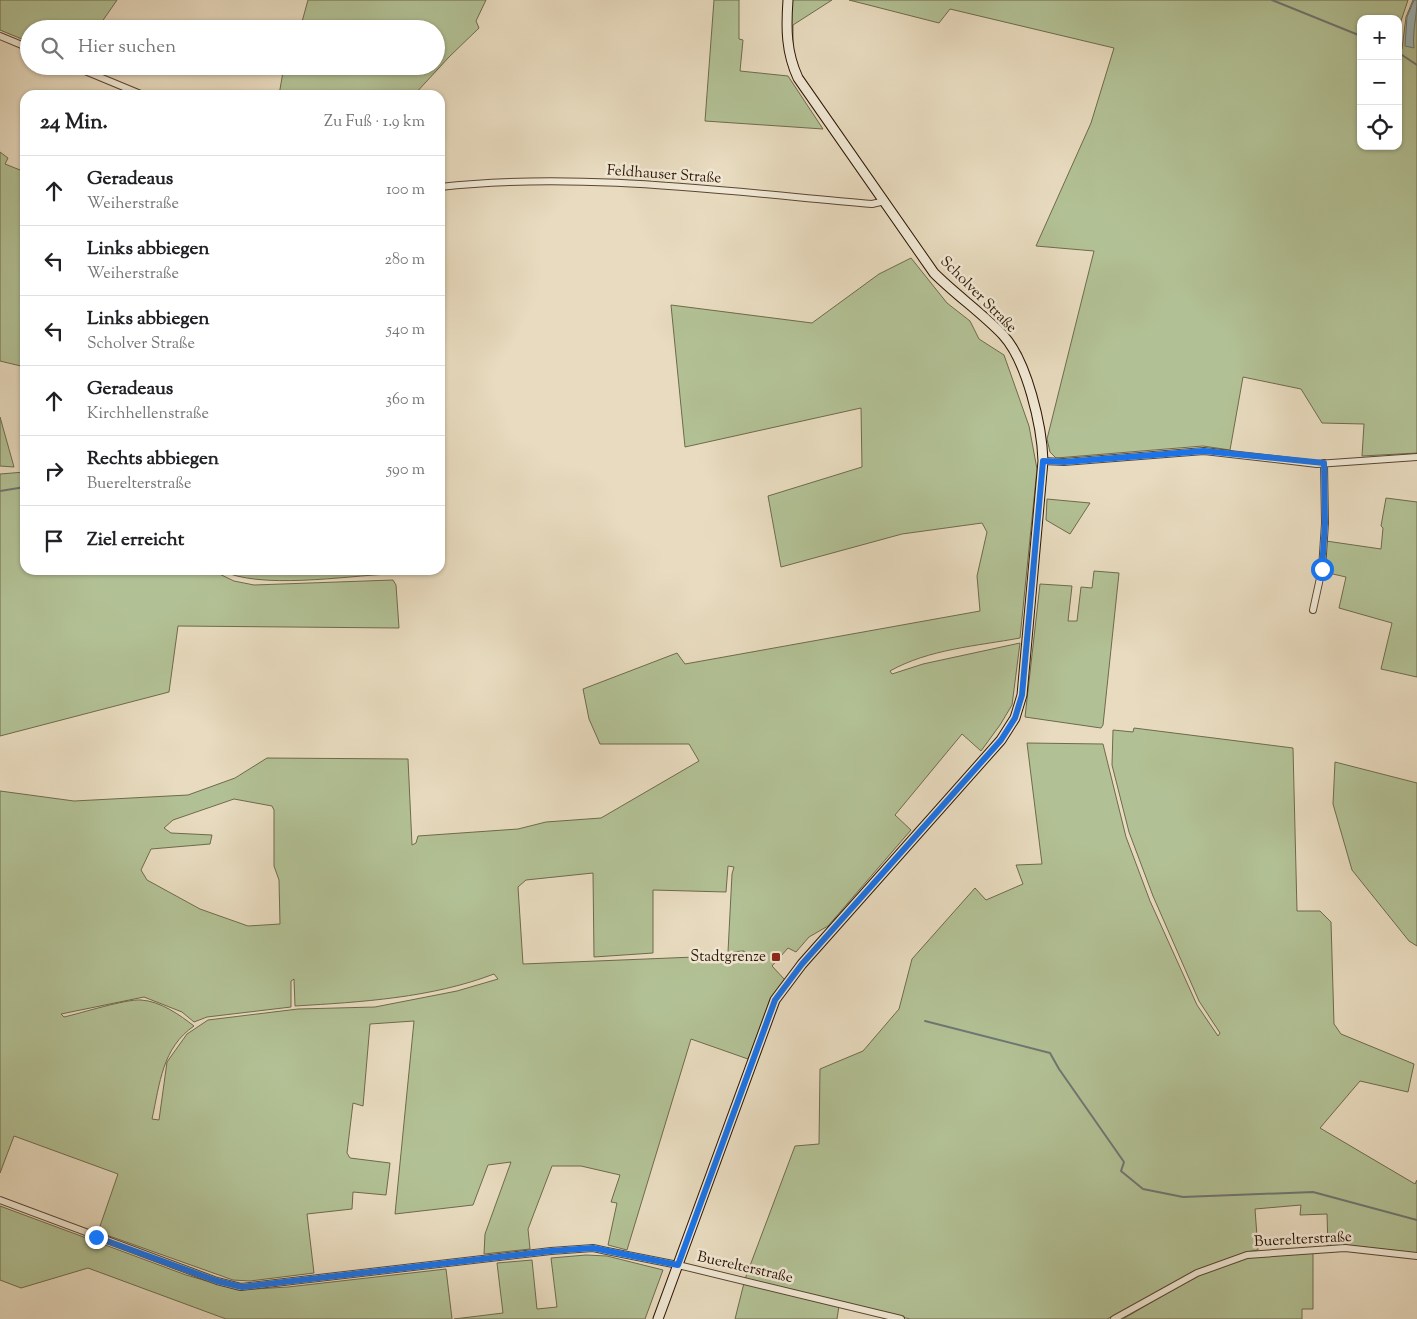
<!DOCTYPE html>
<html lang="de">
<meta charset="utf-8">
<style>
body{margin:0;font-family:"Sorts Mill Goudy",serif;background:#f2f2f2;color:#202124}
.controls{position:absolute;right:15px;top:15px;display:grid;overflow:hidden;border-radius:10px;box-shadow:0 1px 4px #0004}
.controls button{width:45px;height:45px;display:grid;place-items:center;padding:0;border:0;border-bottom:1px solid #e0e0e0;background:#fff;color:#202124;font:25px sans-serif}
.stop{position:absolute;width:15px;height:15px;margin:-11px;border:4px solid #1a73e8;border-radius:50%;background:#fff}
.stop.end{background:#1a73e8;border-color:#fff;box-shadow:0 1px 5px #0008}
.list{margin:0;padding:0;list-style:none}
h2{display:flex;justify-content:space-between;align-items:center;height:65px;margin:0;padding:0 20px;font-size:21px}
h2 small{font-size:16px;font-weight:400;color:#757577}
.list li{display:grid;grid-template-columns:32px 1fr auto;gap:15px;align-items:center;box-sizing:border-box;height:70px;padding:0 20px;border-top:1px solid #e0e0e0}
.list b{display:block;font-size:19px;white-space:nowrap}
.list p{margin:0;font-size:16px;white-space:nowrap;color:#757577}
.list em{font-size:16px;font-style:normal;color:#757577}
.icon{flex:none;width:28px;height:28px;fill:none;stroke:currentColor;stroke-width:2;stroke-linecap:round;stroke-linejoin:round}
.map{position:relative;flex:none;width:1417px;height:1319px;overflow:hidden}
.search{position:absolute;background:#fff;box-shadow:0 1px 4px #0004;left:20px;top:20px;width:425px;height:55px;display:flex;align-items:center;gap:12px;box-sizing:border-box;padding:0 18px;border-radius:28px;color:#757577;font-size:19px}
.panel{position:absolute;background:#fff;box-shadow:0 1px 4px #0004;left:20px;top:90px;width:425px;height:485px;border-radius:15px}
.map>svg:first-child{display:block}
.green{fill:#b2c195;stroke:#6f6a4c;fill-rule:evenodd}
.water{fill:#9cb8bd;stroke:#6f7672}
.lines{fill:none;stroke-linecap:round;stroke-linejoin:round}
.stream{stroke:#6f7672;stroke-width:2}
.street-casing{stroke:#5b4631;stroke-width:8}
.secondary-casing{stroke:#2c1402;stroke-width:11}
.street{stroke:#f0e8d5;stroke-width:6}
.secondary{stroke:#f0e8d5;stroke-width:9}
.route{stroke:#1a73e8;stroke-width:6}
.poi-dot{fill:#8f2418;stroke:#f0e8d5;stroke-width:2}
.labels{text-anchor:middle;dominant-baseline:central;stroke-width:5;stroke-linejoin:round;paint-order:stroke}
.street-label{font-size:15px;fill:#2c1402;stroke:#f0e8d5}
.poi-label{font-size:15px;fill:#2c1402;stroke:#f0e8d5;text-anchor:end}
</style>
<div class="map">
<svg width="1417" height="1319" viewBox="0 0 1417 1319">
<rect width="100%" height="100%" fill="#e8dbbf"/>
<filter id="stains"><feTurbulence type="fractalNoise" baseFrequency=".004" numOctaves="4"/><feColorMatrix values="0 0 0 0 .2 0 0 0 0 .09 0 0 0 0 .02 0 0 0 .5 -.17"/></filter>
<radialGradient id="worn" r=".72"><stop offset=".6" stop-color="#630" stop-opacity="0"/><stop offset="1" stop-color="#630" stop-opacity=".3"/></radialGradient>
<g class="green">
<polygon points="0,0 117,0 97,29 29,29 29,42 0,30"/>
<polygon points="308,0 486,0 476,21 479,28 449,57 414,95 279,95 284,66 436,66 436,29 300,29"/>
<polygon points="714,0 739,0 739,39 743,40 740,71 788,76 823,129 705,121"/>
<polygon points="791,0 832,0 793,25 793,54 790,39"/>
<polygon points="849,0 1408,0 1398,30 1398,19 1361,19 1361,146 1398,146 1398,50 1402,49 1406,17 1413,0 1417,0 1417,453 1362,456 1364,424 1322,423 1301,389 1243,377 1230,450 1203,446 1056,458 1050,452 1047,439 1094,251 1036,246 1091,123 1114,48 950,9 939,23"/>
<polygon points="0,152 8,158 5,164 25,172 25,367 0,361"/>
<path d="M911,258L947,303L970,321L979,339L1004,355L1029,426L1037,469L1020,638C977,646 929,649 890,671L892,674L923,664L1020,643L1012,705L1000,725L981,751L962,734L895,815L911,830L828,926L809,937L796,952L788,948L772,966L785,980L773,998L748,1059L691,1039L627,1250L608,1245L617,1203L611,1202L620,1175L581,1166H552L528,1229L530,1249L484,1254L485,1234L511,1162L488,1165L473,1205L395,1214L414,1021L370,1024L363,1106L353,1103L347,1153L350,1158L390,1163L386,1195L353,1192L352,1209L307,1214L314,1273L250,1281L233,1280L98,1232L118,1174L14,1136L0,1173V791L74,801L188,795L235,778L267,758L408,759L412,845L416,843L418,836L518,829L546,822L601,818L699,761L689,744H600L589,719L583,689L677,653L685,664L980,611L977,576L987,532L982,523L902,534L781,567L768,496L862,467L861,408L685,447L671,305L812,323L879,274ZM234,799L272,806L274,810V866L279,880L280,924L248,926L200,909L147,880L141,870L151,849L210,844L212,835L171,833L164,828L173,820ZM728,866L734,867L732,874L728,952L744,951V955L523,964L518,887L526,880L593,873L594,957L653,953V890L726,892ZM494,974L498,979L457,991L375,1007L298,1009L208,1020L187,1034L167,1062L159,1120L152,1119C160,1083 162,1048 194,1026C180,1015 160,1001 141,1000C125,999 82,1013 64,1017L61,1014L144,997L182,1012L194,1022L207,1017L291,1007V981L294,979L295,1006C362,1002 431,998 494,974Z"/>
<polygon points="0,417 14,467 0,466"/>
<polygon points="25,472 25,570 211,570 234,581 254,585 393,580 396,585 399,628 178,626 169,692 0,736 0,474"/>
<polygon points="1386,498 1417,502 1417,677 1381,669 1392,623 1339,608 1346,577 1324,572 1326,541 1381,549 1383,528 1381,526"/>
<polygon points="1047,499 1090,503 1070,534 1046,520"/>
<path d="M220,570H396L390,574C344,576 260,590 220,570Z"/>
<polygon points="1094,571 1119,573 1103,725 1101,728 1025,717 1040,584 1072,586 1068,621 1077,621 1081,587 1092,588"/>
<polygon points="1134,728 1293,748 1297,911 1320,911 1331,922 1334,1024 1341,1034 1414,1064 1408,1092 1360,1081 1320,1128 1415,1184 1417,1180 1417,1253 1345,1245 1328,1247 1327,1214 1300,1215 1301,1205 1255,1209 1258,1250 1246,1252 1107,1319 910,1319 745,1279 795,1146 819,1144 820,1069 863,1051 899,1009 912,959 975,888 986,900 1023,884 1016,865 1042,864 1027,743 1103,744 1126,837 1150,901 1197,1005 1218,1036 1220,1033 1199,1001 1153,896 1129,832 1112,765 1113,730 1133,732"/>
<polygon points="1335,762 1417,783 1417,946 1409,941 1352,870 1333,804"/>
<polygon points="0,1206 186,1275 238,1290 288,1287 446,1269 452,1319 226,1319 88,1268 21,1288 0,1280"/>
<polygon points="1313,1253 1313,1309 1302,1309 1302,1319 1123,1319 1198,1275 1247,1258"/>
<polygon points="586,1255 607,1256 663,1270 645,1319 454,1319 503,1313 497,1263 532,1260 537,1309 557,1307 551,1258"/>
<polygon points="744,1283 839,1306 837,1319 735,1319"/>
</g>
<path class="water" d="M1414,0H1417C1417,16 1412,32 1414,48L1405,46L1407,17Z"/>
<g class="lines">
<g class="stream">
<polyline points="1272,0 1361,36"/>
<polyline points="1402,55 1417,65"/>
<polyline points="0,491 25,487"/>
<polyline points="925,1021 1050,1053 1059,1069 1124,1162 1121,1171 1143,1189 1183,1197 1313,1192 1417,1220"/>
</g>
<defs>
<g id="street">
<polyline points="0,36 29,48"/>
<polyline points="73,66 143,95"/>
<path d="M440,187C580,171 732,192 872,204L885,201"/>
<polyline points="1043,461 1064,462 1204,451 1317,464 1417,457"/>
<polyline points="1313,610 1322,569 1325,523 1324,463"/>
<polyline points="0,1200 217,1281 241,1287 551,1251 593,1248 607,1251 678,1265 901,1319"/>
<polyline points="1114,1319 1197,1273 1247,1255 1345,1248 1417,1256"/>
</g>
<path id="secondary" d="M658,1319L775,1000L802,964L1001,740L1015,718L1022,695L1043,461C1042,426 1027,361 1003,335C982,313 956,295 934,273L798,78C786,52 786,28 788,0"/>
</defs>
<use href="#street" class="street-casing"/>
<use href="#secondary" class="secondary-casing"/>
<use href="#street" class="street"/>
<use href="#secondary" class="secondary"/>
</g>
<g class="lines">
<polyline class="route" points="96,1237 217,1281 242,1287 551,1251 593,1248 678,1265 775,1000 802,964 1001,740 1015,718 1022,695 1043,461 1064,462 1204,451 1324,463 1325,523 1322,569"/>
</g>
<rect class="poi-dot" x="771" y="952" width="10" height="10" rx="2.5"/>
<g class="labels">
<g class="street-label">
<text transform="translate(664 175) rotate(4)">Feldhauser Straße</text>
<text transform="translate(978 295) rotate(45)">Scholver Straße</text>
<text transform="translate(1303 1240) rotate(-3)">Buerelterstraße</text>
<text transform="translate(745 1268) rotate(13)">Buerelterstraße</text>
</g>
<g class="poi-label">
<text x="766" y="957">Stadtgrenze</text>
</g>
</g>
<rect width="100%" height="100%" filter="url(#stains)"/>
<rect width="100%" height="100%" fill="url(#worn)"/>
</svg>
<div class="controls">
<button>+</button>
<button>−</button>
<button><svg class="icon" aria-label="locate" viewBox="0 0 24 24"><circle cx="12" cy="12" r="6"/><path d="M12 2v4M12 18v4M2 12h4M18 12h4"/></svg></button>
</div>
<div class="stop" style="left:1322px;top:569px"></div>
<div class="stop end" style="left:96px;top:1237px"></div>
<div class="search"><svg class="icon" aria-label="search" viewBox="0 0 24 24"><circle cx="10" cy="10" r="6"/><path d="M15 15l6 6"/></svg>Hier suchen</div>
<section class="panel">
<h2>24 Min.<small>Zu Fuß · 1.9 km</small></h2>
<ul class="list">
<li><svg class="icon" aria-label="ahead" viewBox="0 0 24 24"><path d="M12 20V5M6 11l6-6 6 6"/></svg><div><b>Geradeaus</b><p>Weiherstraße</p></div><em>100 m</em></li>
<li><svg class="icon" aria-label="left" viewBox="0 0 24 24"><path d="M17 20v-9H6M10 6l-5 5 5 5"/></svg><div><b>Links abbiegen</b><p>Weiherstraße</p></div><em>280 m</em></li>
<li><svg class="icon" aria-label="left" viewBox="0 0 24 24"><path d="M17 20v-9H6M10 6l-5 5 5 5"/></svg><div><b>Links abbiegen</b><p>Scholver Straße</p></div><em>540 m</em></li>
<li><svg class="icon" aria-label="ahead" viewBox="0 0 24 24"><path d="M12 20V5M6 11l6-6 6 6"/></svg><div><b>Geradeaus</b><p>Kirchhellenstraße</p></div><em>360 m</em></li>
<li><svg class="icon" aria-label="right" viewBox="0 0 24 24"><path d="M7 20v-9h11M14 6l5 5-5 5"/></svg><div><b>Rechts abbiegen</b><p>Buerelterstraße</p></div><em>590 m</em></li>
<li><svg class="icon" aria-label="arrive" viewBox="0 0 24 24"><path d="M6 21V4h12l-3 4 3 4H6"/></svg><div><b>Ziel erreicht</b></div></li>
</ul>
</section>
</div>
